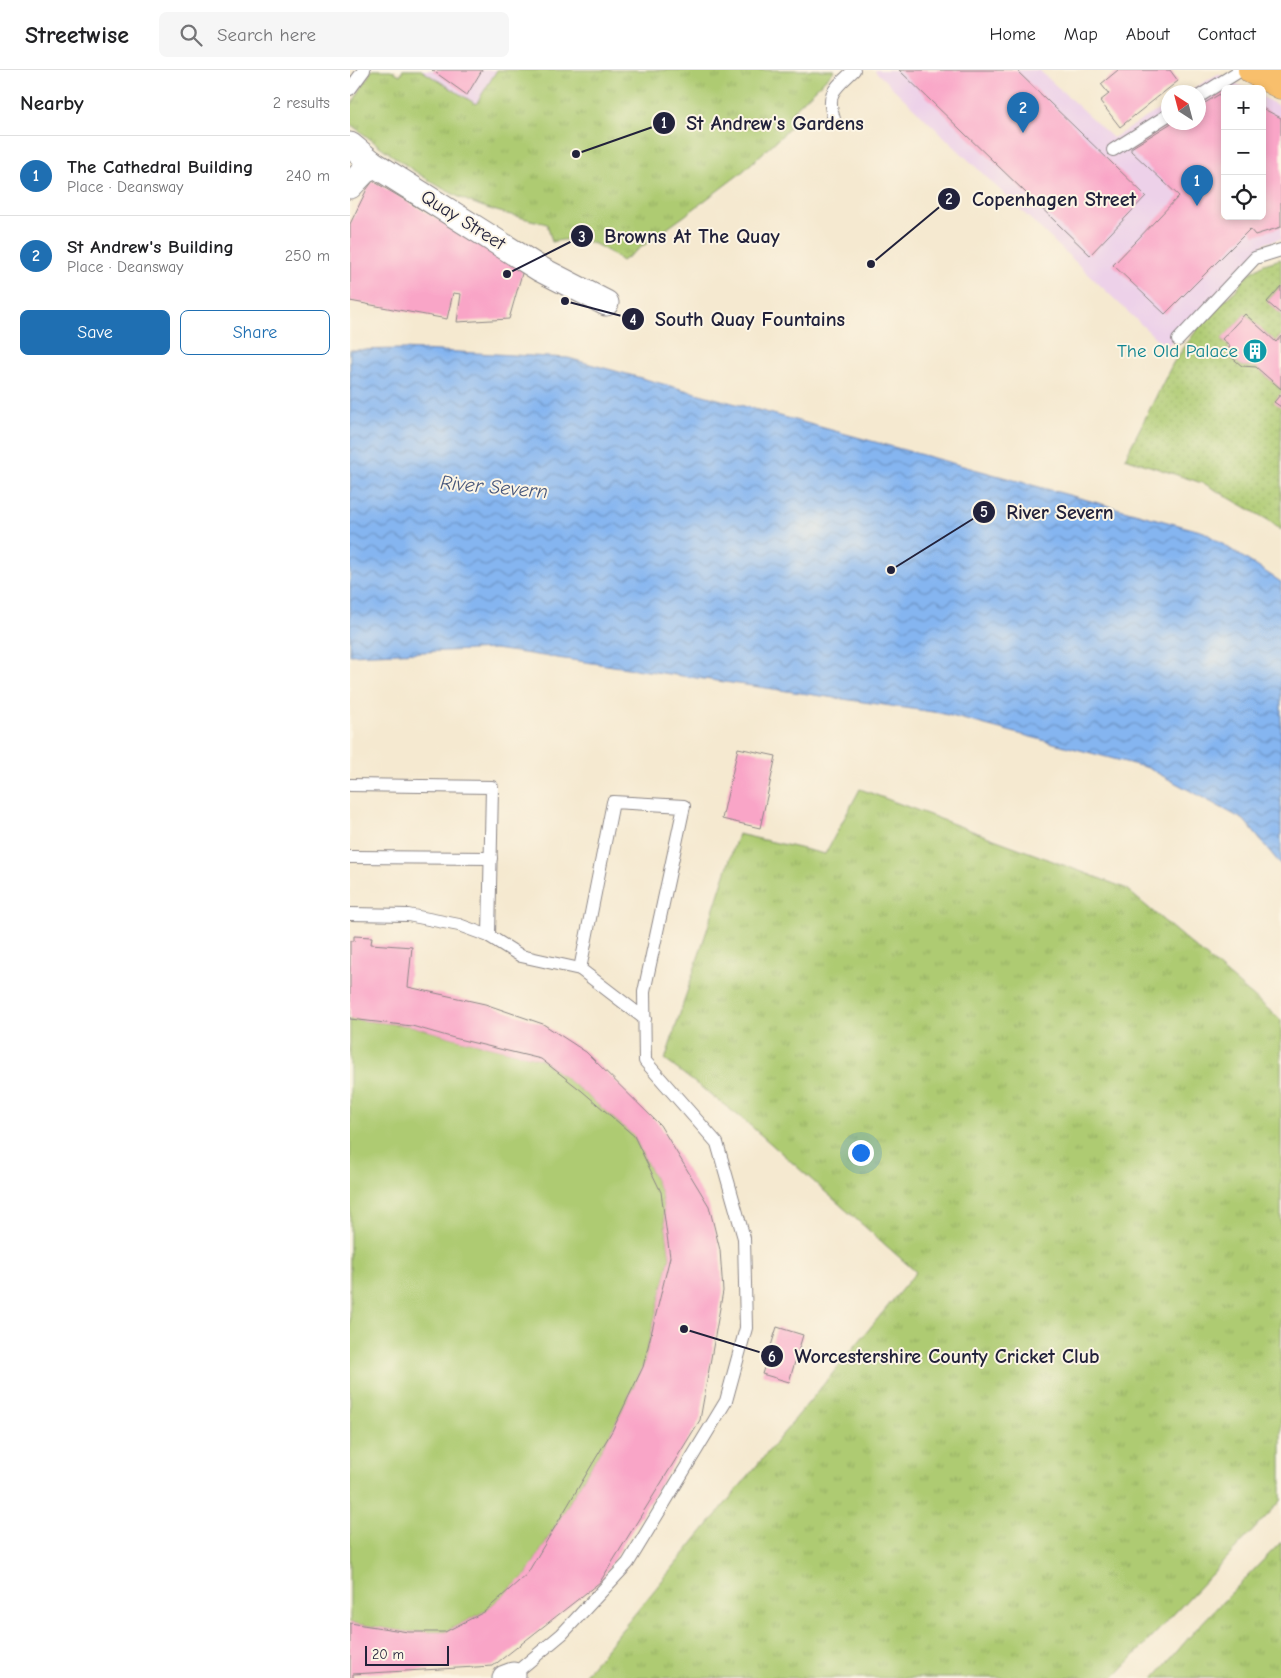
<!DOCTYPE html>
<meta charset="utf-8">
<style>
body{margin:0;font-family:"Comic Neue",sans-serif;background:#f6f6f6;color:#202124}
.controls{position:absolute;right:15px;top:15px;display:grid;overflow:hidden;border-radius:8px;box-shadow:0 2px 8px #0003}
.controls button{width:45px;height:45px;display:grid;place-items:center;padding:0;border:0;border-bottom:1px solid #e0e0e0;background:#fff;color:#202124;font:25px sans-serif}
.compass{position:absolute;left:811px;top:15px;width:45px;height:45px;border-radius:50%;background:#fff;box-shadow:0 2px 8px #0003;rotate:324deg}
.scale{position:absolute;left:15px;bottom:12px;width:84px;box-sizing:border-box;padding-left:5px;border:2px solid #22223b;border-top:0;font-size:14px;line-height:18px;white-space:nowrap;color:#22223b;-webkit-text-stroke:4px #fcf5e5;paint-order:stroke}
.you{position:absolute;left:510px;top:1082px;width:18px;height:18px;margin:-12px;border:4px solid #fff;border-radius:50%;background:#1a73e8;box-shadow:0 0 0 8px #1a73e833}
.badge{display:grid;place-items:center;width:32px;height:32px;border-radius:50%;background:#1f6fb2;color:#fff;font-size:16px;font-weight:700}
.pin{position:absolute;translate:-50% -41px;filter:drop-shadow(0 1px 2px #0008)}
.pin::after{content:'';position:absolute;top:26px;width:18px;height:15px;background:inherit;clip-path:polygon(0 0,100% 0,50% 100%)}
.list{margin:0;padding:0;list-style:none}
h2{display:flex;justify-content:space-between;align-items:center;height:65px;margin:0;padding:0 20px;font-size:21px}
h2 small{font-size:16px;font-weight:400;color:#757577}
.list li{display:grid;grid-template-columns:32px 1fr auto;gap:15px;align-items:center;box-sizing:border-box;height:80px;padding:0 20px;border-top:1px solid #e0e0e0}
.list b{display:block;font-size:19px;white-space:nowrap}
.list p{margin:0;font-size:16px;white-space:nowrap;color:#757577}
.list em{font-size:16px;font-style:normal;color:#757577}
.actions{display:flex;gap:10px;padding:15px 20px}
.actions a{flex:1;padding:11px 0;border:1px solid #1f6fb2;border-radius:8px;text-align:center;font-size:18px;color:#1f6fb2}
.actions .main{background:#1f6fb2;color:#fff}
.icon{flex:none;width:28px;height:28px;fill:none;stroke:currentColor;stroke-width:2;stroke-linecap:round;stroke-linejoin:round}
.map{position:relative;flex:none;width:931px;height:1608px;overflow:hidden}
header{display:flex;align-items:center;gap:30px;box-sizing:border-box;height:70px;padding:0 25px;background:#fff;border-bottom:1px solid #e0e0e0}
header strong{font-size:24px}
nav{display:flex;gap:28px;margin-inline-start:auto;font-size:18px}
.search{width:350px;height:45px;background:#f6f6f6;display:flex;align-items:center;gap:12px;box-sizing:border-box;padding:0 18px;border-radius:8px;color:#757577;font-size:19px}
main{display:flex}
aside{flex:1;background:#fff}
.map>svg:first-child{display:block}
.built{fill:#edd1e9}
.grass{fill:#aecb72;stroke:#687656}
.park{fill:url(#park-tufts);stroke:#687656}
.garden{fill:url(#garden-dots);stroke:#687656}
.water{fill:url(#water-waves);stroke:#546c96}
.building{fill:#f9a5c7}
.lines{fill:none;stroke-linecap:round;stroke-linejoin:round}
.lane-casing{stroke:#8c8686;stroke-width:14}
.street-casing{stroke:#8c8686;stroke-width:27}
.primary-casing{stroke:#8c8686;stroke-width:29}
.lane{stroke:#fff;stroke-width:12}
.street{stroke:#fff;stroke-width:25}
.primary{stroke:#f8bf6c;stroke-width:28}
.labels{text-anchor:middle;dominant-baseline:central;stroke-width:4;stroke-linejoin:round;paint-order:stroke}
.street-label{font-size:19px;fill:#22223b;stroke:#fcf5e5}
.culture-label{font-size:19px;fill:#0d838f;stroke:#fcf5e5;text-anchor:end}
.water-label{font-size:20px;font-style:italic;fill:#45557a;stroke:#fcf5e5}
.leader{fill:none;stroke:#22223b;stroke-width:2}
.callout-dot{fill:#22223b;stroke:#fcf5e5;stroke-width:2}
.mark-label{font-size:15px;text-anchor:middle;font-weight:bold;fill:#fff}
.callout-label{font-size:20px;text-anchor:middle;font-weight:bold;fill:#22223b;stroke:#fcf5e5;stroke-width:4;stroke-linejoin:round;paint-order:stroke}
</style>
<header>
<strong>Streetwise</strong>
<div class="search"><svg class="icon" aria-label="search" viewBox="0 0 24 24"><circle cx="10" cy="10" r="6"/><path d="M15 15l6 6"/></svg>Search here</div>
<nav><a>Home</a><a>Map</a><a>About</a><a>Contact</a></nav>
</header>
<main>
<aside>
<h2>Nearby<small>2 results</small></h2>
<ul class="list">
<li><span class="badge">1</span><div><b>The Cathedral Building</b><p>Place · Deansway</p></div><em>240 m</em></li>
<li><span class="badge">2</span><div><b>St Andrew's Building</b><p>Place · Deansway</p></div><em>250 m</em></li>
</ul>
<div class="actions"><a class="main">Save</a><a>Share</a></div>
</aside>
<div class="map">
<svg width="931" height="1608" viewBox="0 0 931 1608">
<defs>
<pattern id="park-tufts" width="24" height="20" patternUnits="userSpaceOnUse" patternTransform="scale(1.25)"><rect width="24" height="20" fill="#aecb72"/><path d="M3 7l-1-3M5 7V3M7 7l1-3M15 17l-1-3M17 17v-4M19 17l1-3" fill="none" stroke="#95ae64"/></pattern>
<pattern id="garden-dots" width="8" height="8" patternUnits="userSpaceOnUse" patternTransform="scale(1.25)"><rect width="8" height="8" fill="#aecb72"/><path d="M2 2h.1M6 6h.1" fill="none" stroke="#95ae64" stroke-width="1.8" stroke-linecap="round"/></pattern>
<pattern id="water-waves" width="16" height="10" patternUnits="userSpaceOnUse" patternTransform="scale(1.25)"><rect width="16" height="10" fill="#85b5f0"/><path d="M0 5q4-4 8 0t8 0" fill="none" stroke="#6c93c4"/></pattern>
</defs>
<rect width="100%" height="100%" fill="#fcf5e5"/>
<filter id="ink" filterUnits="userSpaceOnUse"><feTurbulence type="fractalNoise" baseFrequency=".02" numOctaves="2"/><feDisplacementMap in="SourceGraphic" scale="10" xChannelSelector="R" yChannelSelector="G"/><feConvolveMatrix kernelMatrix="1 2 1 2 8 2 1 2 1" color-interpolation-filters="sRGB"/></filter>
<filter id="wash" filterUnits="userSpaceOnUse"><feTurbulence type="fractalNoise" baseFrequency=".0096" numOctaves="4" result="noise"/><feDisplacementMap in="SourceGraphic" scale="20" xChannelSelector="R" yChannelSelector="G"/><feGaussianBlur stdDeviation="1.12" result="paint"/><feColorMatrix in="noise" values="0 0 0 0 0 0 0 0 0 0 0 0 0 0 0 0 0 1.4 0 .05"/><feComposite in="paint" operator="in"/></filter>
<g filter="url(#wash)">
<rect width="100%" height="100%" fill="#f5e9d0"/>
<g class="built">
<polygon points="71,0 147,0 126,34"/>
<polygon points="526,0 689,0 763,68 818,34 818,52 848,52 848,22 837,22 868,4 897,19 875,19 875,146 912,146 912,27 931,37 931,169 915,173 816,278 525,1"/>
</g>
<polygon class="grass" points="0,949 62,956 104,968 191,989 232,1021 284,1066 311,1122 320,1187 293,1297 262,1361 177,1504 134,1542 95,1562 58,1562 0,1553"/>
<g class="park">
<path d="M22,0H41L50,5L53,0H71L126,34L147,0H485L442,42L440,50L441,57L391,103L333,147L272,191C247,173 233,165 202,172L197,154C170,147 135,140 109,127C70,108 35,80 0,54V37Z"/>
<polygon points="510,719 775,818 931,950 931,1431 763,1608 232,1608 566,1202 394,1050 315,990 388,764 475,784"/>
<polygon points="931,1472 931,1608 804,1608 848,1557"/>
</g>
<polygon class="garden" points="931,189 931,216 917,232 931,244 931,266 926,272 895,244 872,269 879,275 880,286 892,296 906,297 931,319 931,324 925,332 931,337 931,460 918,450 855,414 775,388 823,293 856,247 886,220 897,205 914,194"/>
<polygon class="water" points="53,279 218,288 854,462 931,512 931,795 894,750 798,698 590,643 145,579 0,585 0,280"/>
<g id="blocks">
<g class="building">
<polygon points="82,0 132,0 117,25"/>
<polygon points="549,0 666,0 796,126 740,185"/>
<polygon points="768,0 820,0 828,11 770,57 750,31 759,24 751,14"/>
<polygon points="875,21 875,146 912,146 912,38 931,48 931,157 905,165 900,159 815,244 763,195 829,126 781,81 781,78 823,52 848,52 848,37"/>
<polygon points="23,111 173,200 159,249 107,252 111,224 103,223 97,249 0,231 0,154 17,119"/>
<polygon points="931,216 931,244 917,232"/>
<polygon points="895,244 926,272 931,266 931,319 906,297 892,296 880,286 879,275 872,269"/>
<polygon points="931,324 931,337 924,332"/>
<polygon points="388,678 426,686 410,758 372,749"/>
<polygon points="4,866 22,867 21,874 62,877 58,917 135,934 193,954 236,982 310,1055 359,1136 370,1180 373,1221 350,1350 250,1512 143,1596 3,1604 3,1608 0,1608 0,1553 58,1562 95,1562 134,1542 177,1504 262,1361 293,1297 320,1187 311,1122 284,1066 232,1021 191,989 104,968 62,956 0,949 0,871 4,871"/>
<polygon points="427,1257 453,1265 439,1312 412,1304"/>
</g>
</g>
</g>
<g filter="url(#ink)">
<use href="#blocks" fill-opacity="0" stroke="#8c8686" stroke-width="1"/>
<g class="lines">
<defs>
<g id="lane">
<polyline points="0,19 14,0"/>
<polyline points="848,27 891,0"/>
<path d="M484,49C475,22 486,18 504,0"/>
<polyline points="763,80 818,45"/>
<polyline points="828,270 905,188 931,180"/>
<polyline points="0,715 142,717 139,866"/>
<polyline points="0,787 141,788"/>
<polyline points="0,844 58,845 109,855 139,866 171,886 230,899"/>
<polyline points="163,1605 212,1564 278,1493 376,1331 396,1258 394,1168 367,1073 295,991 294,922 334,736 263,732 230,899 295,949"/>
</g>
<g id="street">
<polyline points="0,75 22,93 190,199 256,233"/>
<polyline points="0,116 22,93"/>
<polyline points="155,1608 163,1605"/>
</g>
<polyline id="primary" points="902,0 931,15"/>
</defs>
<use href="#lane" class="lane-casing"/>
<use href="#street" class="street-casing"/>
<use href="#primary" class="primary-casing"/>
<use href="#lane" class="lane"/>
<use href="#street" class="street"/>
<use href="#primary" class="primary"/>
</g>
</g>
<defs>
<symbol id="building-disc" viewBox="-11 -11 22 22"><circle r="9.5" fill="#0f9aa8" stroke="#fcf5e5"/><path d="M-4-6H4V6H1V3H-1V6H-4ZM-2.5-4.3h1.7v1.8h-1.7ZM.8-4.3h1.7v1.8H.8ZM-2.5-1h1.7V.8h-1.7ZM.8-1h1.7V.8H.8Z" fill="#fff"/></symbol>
</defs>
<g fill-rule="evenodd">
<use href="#building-disc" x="891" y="267" width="28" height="28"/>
</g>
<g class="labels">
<g class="street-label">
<text transform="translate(113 150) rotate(32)">Quay Street</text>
</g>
<g class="culture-label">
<text x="888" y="281">The Old Palace</text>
</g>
<g class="water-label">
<text transform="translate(144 417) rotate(5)">River Severn</text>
</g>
</g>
<path class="leader" d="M226 84L314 53M521 194L599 129M157 204L232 166M215 231L283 249M541 500L634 442M334 1259L422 1286"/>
<g class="callout-dot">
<circle cx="226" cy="84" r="5"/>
<circle cx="521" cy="194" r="5"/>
<circle cx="157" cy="204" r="5"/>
<circle cx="215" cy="231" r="5"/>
<circle cx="541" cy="500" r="5"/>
<circle cx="334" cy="1259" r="5"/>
<circle cx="314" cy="53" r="12"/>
<circle cx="599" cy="129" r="12"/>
<circle cx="232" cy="166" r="12"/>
<circle cx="283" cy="249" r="12"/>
<circle cx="634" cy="442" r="12"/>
<circle cx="422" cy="1286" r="12"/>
</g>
<g class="mark-label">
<text x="314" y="58">1</text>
<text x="599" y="134">2</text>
<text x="232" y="172">3</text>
<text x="283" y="255">4</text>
<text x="634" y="447">5</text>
<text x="422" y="1292">6</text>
</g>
<g class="callout-label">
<text x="425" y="60">St Andrew's Gardens</text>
<text x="704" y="136">Copenhagen Street</text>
<text x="342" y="173">Browns At The Quay</text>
<text x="400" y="256">South Quay Fountains</text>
<text x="710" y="449">River Severn</text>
<text x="597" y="1293">Worcestershire County Cricket Club</text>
</g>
</svg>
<div class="controls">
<button>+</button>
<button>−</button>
<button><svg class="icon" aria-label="locate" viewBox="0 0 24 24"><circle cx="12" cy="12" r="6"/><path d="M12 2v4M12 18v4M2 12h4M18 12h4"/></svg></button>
</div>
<svg class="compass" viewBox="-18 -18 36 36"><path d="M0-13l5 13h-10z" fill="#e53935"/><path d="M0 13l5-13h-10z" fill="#757577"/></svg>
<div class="scale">20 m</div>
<div class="you"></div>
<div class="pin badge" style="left:847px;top:136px">1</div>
<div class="pin badge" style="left:673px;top:63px">2</div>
</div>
</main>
